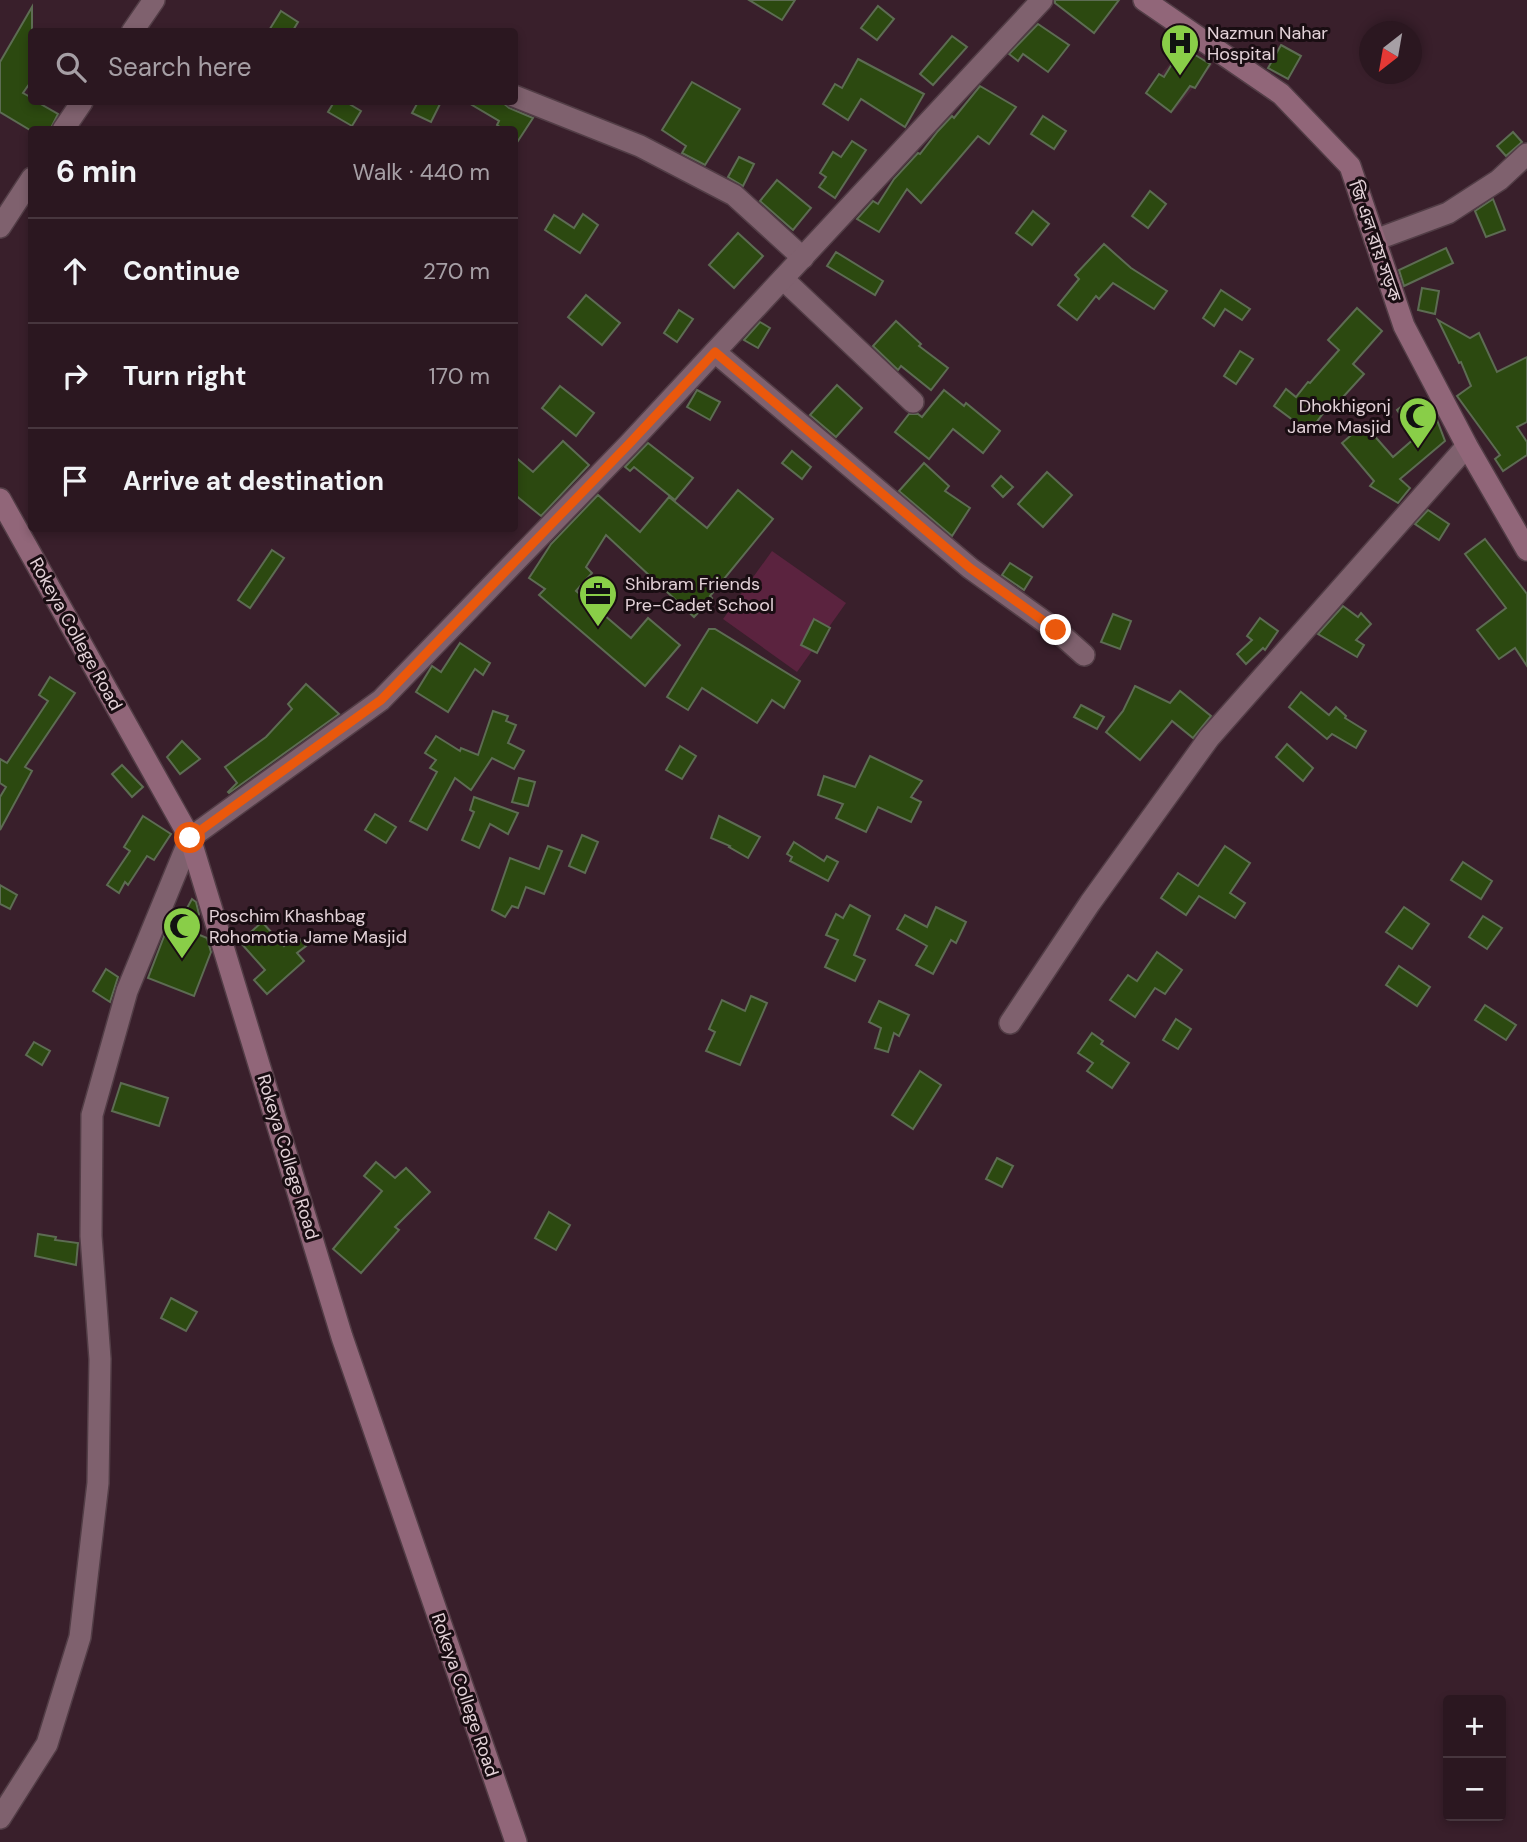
<!DOCTYPE html>
<meta charset="utf-8">
<style>
body{margin:0;font-family:"DM Sans","Noto Sans Bengali",sans-serif;background:#332029;color:#f1f3f6}
.controls{position:absolute;right:21px;bottom:21px;display:grid;overflow:hidden;border-radius:7px;box-shadow:0 4px 10px #0003}
.controls button{width:63px;height:63px;display:grid;place-items:center;padding:0;border:0;border-bottom:2px solid #47363e;background:#2b1720;color:#f1f3f6;font:35px sans-serif}
.compass{position:absolute;left:1359px;top:21px;width:63px;height:63px;border-radius:50%;background:#2b1720;box-shadow:0 4px 10px #0003;rotate:211deg}
.stop{position:absolute;width:21px;height:21px;margin:-16px;border:5px solid #ea580c;border-radius:50%;background:#fff}
.stop.end{background:#ea580c;border-color:#fff;box-shadow:0 2px 7px #0008}
.list{margin:0;padding:0;list-style:none}
h2{display:flex;justify-content:space-between;align-items:center;height:91px;margin:0;padding:0 28px;font-size:30px}
h2 small{font-size:23px;font-weight:400;color:#a69fa5}
.list li{display:grid;grid-template-columns:46px 1fr auto;gap:21px;align-items:center;box-sizing:border-box;height:105px;padding:0 28px;border-top:2px solid #47363e}
.list b{display:block;font-size:26px;white-space:nowrap}
.list em{font-size:23px;font-style:normal;color:#a69fa5}
.icon{flex:none;width:38px;height:38px;fill:none;stroke:currentColor;stroke-width:2;stroke-linecap:round;stroke-linejoin:round}
.map{position:relative;flex:none;width:1527px;height:1842px;overflow:hidden}
.search{position:absolute;background:#2b1720;box-shadow:0 4px 10px #0003;left:28px;top:28px;width:490px;height:77px;display:flex;align-items:center;gap:18px;box-sizing:border-box;padding:0 24px;border-radius:7px;color:#a69fa5;font-size:26px}
.panel{position:absolute;background:#2b1720;box-shadow:0 4px 10px #0003;left:28px;top:126px;width:490px;height:406px;border-radius:7px}
.map>svg:first-child{display:block}
.built{fill:#462635}
.green{fill:#5b233f}
.building{fill:#2c4910;stroke:#5d6c53;stroke-width:2}
.lines{fill:none;stroke-linecap:round;stroke-linejoin:round}
.street-casing{stroke:#523d46;stroke-width:24}
.secondary-casing{stroke:#523d46;stroke-width:24}
.street{stroke:#7f616e;stroke-width:21}
.secondary{stroke:#916679;stroke-width:21}
.route{stroke:#ea580c;stroke-width:9}
.labels{text-anchor:middle;dominant-baseline:central;stroke-width:6;stroke-linejoin:round;paint-order:stroke}
.poi-label{font-size:18px;fill:#e3d2d8;stroke:#190d12;text-anchor:start}
.street-label{font-size:18px;fill:#e3d2d8;stroke:#190d12}
</style>
<div class="map">
<svg width="1527" height="1842" viewBox="0 0 1527 1842">
<rect width="100%" height="100%" fill="#391f2b"/>
<polygon class="built" points="1187,43 1213,64 1173,112 1147,91"/>
<polygon class="green" points="772,551 846,603 797,672 723,619"/>
<g class="building">
<polygon points="749,0 795,0 782,20"/>
<polygon points="1055,0 1119,0 1094,33 1055,3"/>
<polygon points="878,6 894,19 877,40 861,28"/>
<polygon points="32,7 32,80 23,93 32,98 32,102 37,102 58,114 50,130 30,130 0,112 0,62"/>
<polygon points="281,11 298,22 292,32 268,32"/>
<polygon points="1038,24 1069,45 1048,72 1023,54 1018,61 1009,54"/>
<polygon points="952,36 967,47 933,85 920,74"/>
<polygon points="1281,45 1301,56 1288,79 1268,68"/>
<polygon points="1192,53 1210,64 1195,88 1190,86 1171,112 1146,93 1159,74 1164,77 1177,56 1187,62"/>
<polygon points="858,59 924,94 905,127 861,99 848,120 823,104 835,84 842,88"/>
<polygon points="692,82 740,109 705,165 682,153 686,146 662,130"/>
<polygon points="980,86 1016,107 989,144 978,136 921,203 907,189 879,232 857,219 873,201 878,204 894,179 918,153 920,154 938,131 952,116 954,118"/>
<polygon points="334,102 346,102 361,111 352,126 328,112"/>
<polygon points="418,102 441,102 431,122 412,113"/>
<polygon points="467,102 502,102 509,108 533,118 514,147 514,130 504,130 497,125 499,121"/>
<polygon points="1043,116 1066,131 1054,149 1031,134"/>
<polygon points="1513,132 1522,142 1506,156 1497,146"/>
<polygon points="852,141 866,150 835,198 819,187 826,177 820,173 833,152 841,157"/>
<polygon points="739,157 754,164 743,186 728,177"/>
<polygon points="777,180 811,208 793,230 760,201"/>
<polygon points="1150,191 1166,204 1148,228 1132,216"/>
<polygon points="1493,199 1505,230 1486,237 1475,211"/>
<polygon points="1033,211 1049,224 1032,245 1016,233"/>
<polygon points="583,214 598,225 580,253 545,230 554,215 574,228"/>
<polygon points="738,233 763,256 734,288 709,265"/>
<polygon points="1104,244 1131,268 1167,291 1154,309 1113,283 1099,299 1096,296 1077,320 1058,305 1079,279 1075,275"/>
<polygon points="1446,248 1453,263 1404,286 1399,270"/>
<polygon points="836,252 883,281 875,295 827,266"/>
<polygon points="1422,288 1439,291 1435,314 1418,310"/>
<polygon points="1221,290 1250,309 1242,320 1225,309 1214,326 1203,318"/>
<polygon points="586,295 620,323 602,345 568,317"/>
<polygon points="1357,308 1382,331 1353,364 1364,374 1334,407 1331,403 1309,432 1274,406 1286,389 1296,397 1308,382 1310,383 1339,350 1328,340"/>
<polygon points="679,310 693,319 677,342 664,333"/>
<polygon points="1438,320 1470,338 1479,333 1497,372 1527,357 1527,422 1517,427 1527,442 1527,455 1503,471 1495,459 1500,455 1457,396 1471,386 1461,362 1459,363"/>
<polygon points="896,321 921,344 919,346 948,368 931,390 901,366 898,370 873,346"/>
<polygon points="760,322 770,328 758,348 744,340"/>
<polygon points="1240,351 1253,359 1236,384 1224,376"/>
<polygon points="837,385 862,408 836,437 810,415"/>
<polygon points="560,386 594,413 576,436 542,408"/>
<polygon points="697,390 720,402 710,420 687,407"/>
<polygon points="944,390 964,406 966,403 1000,431 983,453 953,429 929,459 895,432 909,414 918,414 922,417"/>
<polygon points="1409,401 1428,428 1437,420 1445,441 1400,479 1410,488 1398,503 1370,486 1374,481 1342,443 1364,424 1393,457 1416,437 1397,410"/>
<polygon points="563,441 589,465 541,516 514,494 514,456 533,472"/>
<polygon points="648,443 693,478 675,500 634,467 630,471 625,467"/>
<polygon points="792,451 811,467 802,479 782,463"/>
<polygon points="924,463 949,486 945,491 970,508 952,536 899,491"/>
<polygon points="1047,472 1072,495 1043,527 1018,504"/>
<polygon points="1001,476 1013,487 1003,497 992,486"/>
<polygon points="738,490 773,519 710,596 712,598 694,617 606,535 586,567 592,573 576,591 631,638 648,618 680,645 645,686 539,595 545,589 529,578 551,544 598,495 640,532 669,497 707,528"/>
<polygon points="1428,510 1449,524 1439,540 1415,524"/>
<polygon points="1485,539 1527,594 1527,666 1515,648 1499,659 1477,630 1506,608 1465,554"/>
<polygon points="272,550 284,558 250,608 238,600"/>
<polygon points="1010,563 1032,577 1024,590 1002,575"/>
<polygon points="1343,606 1358,617 1361,613 1371,624 1356,640 1364,645 1357,657 1318,634"/>
<polygon points="1113,614 1131,621 1120,649 1101,642"/>
<polygon points="1260,618 1278,631 1265,650 1263,648 1246,664 1237,654 1252,640 1247,636"/>
<polygon points="814,619 830,628 817,653 801,645"/>
<polygon points="709,629 715,629 800,681 784,708 772,700 757,723 702,688 688,710 667,697"/>
<polygon points="460,643 490,663 483,675 475,669 448,712 416,692 432,666 441,672"/>
<polygon points="50,677 75,693 25,767 32,771 0,830 0,797 6,787 0,783 0,759 7,763 48,701 39,695"/>
<polygon points="306,684 339,714 229,793 228,792 237,783 225,767 266,737 292,709 288,704"/>
<polygon points="1135,686 1170,703 1180,691 1211,716 1193,738 1172,721 1140,760 1106,732 1123,711"/>
<polygon points="1301,692 1329,715 1336,707 1346,716 1345,718 1366,731 1356,748 1332,734 1327,739 1289,707"/>
<polygon points="1081,705 1104,717 1097,729 1074,717"/>
<polygon points="493,711 508,716 506,721 516,725 508,743 524,751 514,769 492,758 471,790 455,778 427,830 410,821 437,772 430,768 436,760 425,753 436,736 460,751 461,748 478,755"/>
<polygon points="182,741 200,759 180,774 167,757"/>
<polygon points="1287,744 1313,768 1303,781 1276,757"/>
<polygon points="680,746 696,756 682,779 666,770"/>
<polygon points="870,756 922,781 911,797 921,802 911,822 878,807 866,832 836,818 843,804 818,795 824,776 855,787"/>
<polygon points="122,765 143,787 132,797 112,774"/>
<polygon points="519,778 535,782 528,806 512,802"/>
<polygon points="474,797 518,813 508,834 490,824 479,848 462,840 474,812 470,810"/>
<polygon points="375,814 396,827 386,843 365,830"/>
<polygon points="143,816 171,834 154,860 147,856 128,885 125,882 119,893 107,885 130,851 124,847"/>
<polygon points="719,816 760,837 748,858 729,847 730,846 711,838"/>
<polygon points="582,835 598,842 585,873 569,866"/>
<polygon points="794,842 824,861 827,856 838,862 828,881 790,861 792,857 787,854"/>
<polygon points="548,846 562,851 544,894 526,887 518,908 512,906 505,917 492,910 510,858 539,869"/>
<polygon points="1225,846 1250,863 1230,893 1245,903 1235,918 1199,896 1186,915 1161,898 1178,873 1198,886"/>
<polygon points="1463,862 1492,881 1481,899 1451,880"/>
<polygon points="0,885 17,895 10,909 0,904"/>
<polygon points="192,899 196,902 199,914 190,931 207,938 211,952 194,996 148,978 173,913 181,919"/>
<polygon points="850,905 870,916 854,955 865,960 855,981 825,967 838,940 826,935 836,914 843,918"/>
<polygon points="936,907 966,922 956,943 951,940 933,974 916,965 927,946 897,929 905,915 927,927"/>
<polygon points="1404,907 1429,924 1412,949 1386,932"/>
<polygon points="1483,916 1502,928 1487,949 1469,937"/>
<polygon points="262,922 284,946 296,935 306,946 297,953 304,961 267,994 254,980 265,970 240,942"/>
<polygon points="1157,952 1182,970 1165,994 1155,988 1135,1017 1110,1000 1128,975 1137,981"/>
<polygon points="1399,966 1430,987 1417,1006 1386,985"/>
<polygon points="106,969 118,977 110,1002 93,991"/>
<polygon points="751,996 767,1003 740,1065 706,1051 715,1032 709,1029 722,1000 745,1011"/>
<polygon points="879,1001 909,1015 899,1036 894,1033 888,1052 875,1048 881,1028 869,1022"/>
<polygon points="1485,1005 1516,1025 1506,1040 1475,1020"/>
<polygon points="1176,1019 1191,1029 1178,1049 1163,1040"/>
<polygon points="1092,1033 1103,1041 1101,1044 1129,1063 1112,1088 1087,1071 1093,1063 1078,1053"/>
<polygon points="34,1042 50,1051 42,1065 26,1055"/>
<polygon points="920,1071 941,1085 913,1129 892,1115"/>
<polygon points="121,1083 168,1098 159,1126 112,1111"/>
<polygon points="997,1158 1013,1166 1002,1187 986,1179"/>
<polygon points="376,1162 395,1178 406,1168 430,1192 395,1227 399,1230 361,1273 333,1249 382,1191 364,1176"/>
<polygon points="549,1212 570,1225 556,1250 535,1238"/>
<polygon points="38,1234 56,1237 55,1240 78,1243 76,1265 35,1256"/>
<polygon points="171,1298 197,1312 186,1331 161,1318"/>
</g>
<g class="lines">
<defs>
<g id="street">
<polyline points="132,32 154,0"/>
<polyline points="514,96 640,146 734,195 803,258"/>
<polyline points="63,130 82,102"/>
<polyline points="0,227 32,178"/>
<polyline points="1375,240 1448,213 1499,180 1527,154"/>
<polyline points="783,279 913,402"/>
<polyline points="715,352 970,568 1056,630 1084,655"/>
<polyline points="1010,1023 1090,903 1209,738 1467,446"/>
<polyline points="0,1818 47,1744 80,1637 98,1483 100,1359 91,1236 92,1115 127,991 190,838 381,700 629,444 1042,0"/>
</g>
<g id="secondary">
<polyline points="1144,0 1281,94 1350,166 1404,326 1467,446 1527,550"/>
<polyline points="0,499 190,838 342,1337 516,1842"/>
</g>
</defs>
<use href="#street" class="street-casing"/>
<use href="#secondary" class="secondary-casing"/>
<use href="#street" class="street"/>
<use href="#secondary" class="secondary"/>
</g>
<g class="lines">
<polyline class="route" points="190,838 381,700 629,444 715,352 970,568 1056,630"/>
</g>
<defs>
<symbol id="hospital-pin" viewBox="-11 -11 22 30"><path d="M0 17L-7.5 6A9.5 9.5 0 1 1 7.5 6Z" fill="#89ce48" stroke="#190d12"/><path d="M-5-5h3v3.5h4V-5h3V5h-3V1.5h-4V5h-3Z" fill="#111"/></symbol>
<symbol id="mosque-pin" viewBox="-11 -11 22 30"><path d="M0 17L-7.5 6A9.5 9.5 0 1 1 7.5 6Z" fill="#89ce48" stroke="#190d12"/><path d="M3.5-4.9A6 6 0 1 0 3.5 4.9A5 5 0 1 1 3.5-4.9Z" fill="#111"/></symbol>
<symbol id="office-pin" viewBox="-11 -11 22 30"><path d="M0 17L-7.5 6A9.5 9.5 0 1 1 7.5 6Z" fill="#89ce48" stroke="#190d12"/><path d="M-6-3h4V-5.5h4V-3h4V5H-6ZM-1-4.5V-3h2v-1.5ZM-6 0V1H6V0Z" fill="#111"/></symbol>
</defs>
<g fill-rule="evenodd">
<use href="#hospital-pin" x="1158" y="21" width="44" height="60"/>
<use href="#mosque-pin" x="1396" y="394" width="44" height="60"/>
<use href="#office-pin" x="576" y="572" width="44" height="60"/>
<use href="#mosque-pin" x="160" y="904" width="44" height="60"/>
</g>
<g class="labels">
<g class="poi-label">
<text x="1207" y="33">Nazmun Nahar<tspan x="1207" dy="21">Hospital</tspan></text>
<text x="1391" y="406" text-anchor="end">Dhokhigonj<tspan x="1391" dy="21">Jame Masjid</tspan></text>
<text x="625" y="584">Shibram Friends<tspan x="625" dy="21">Pre-Cadet School</tspan></text>
<text x="209" y="916">Poschim Khashbag<tspan x="209" dy="21">Rohomotia Jame Masjid</tspan></text>
</g>
<g class="street-label">
<text transform="translate(1375 241) rotate(71)">জি এল রায় সড়ক</text>
<text transform="translate(76 634) rotate(61)">Rokeya College Road</text>
<text transform="translate(288 1157) rotate(73)">Rokeya College Road</text>
<text transform="translate(465 1695) rotate(71)">Rokeya College Road</text>
</g>
</g>
</svg>
<div class="controls">
<button>+</button>
<button>−</button>
</div>
<svg class="compass" viewBox="-18 -18 36 36"><path d="M0-13l5 13h-10z" fill="#e53935"/><path d="M0 13l5-13h-10z" fill="#a69fa5"/></svg>
<div class="stop" style="left:190px;top:838px"></div>
<div class="stop end" style="left:1056px;top:630px"></div>
<div class="search"><svg class="icon" aria-label="search" viewBox="0 0 24 24"><circle cx="10" cy="10" r="6"/><path d="M15 15l6 6"/></svg>Search here</div>
<section class="panel">
<h2>6 min<small>Walk · 440 m</small></h2>
<ul class="list">
<li><svg class="icon" aria-label="ahead" viewBox="0 0 24 24"><path d="M12 20V5M6 11l6-6 6 6"/></svg><div><b>Continue</b></div><em>270 m</em></li>
<li><svg class="icon" aria-label="right" viewBox="0 0 24 24"><path d="M7 20v-9h11M14 6l5 5-5 5"/></svg><div><b>Turn right</b></div><em>170 m</em></li>
<li><svg class="icon" aria-label="arrive" viewBox="0 0 24 24"><path d="M6 21V4h12l-3 4 3 4H6"/></svg><div><b>Arrive at destination</b></div></li>
</ul>
</section>
</div>
